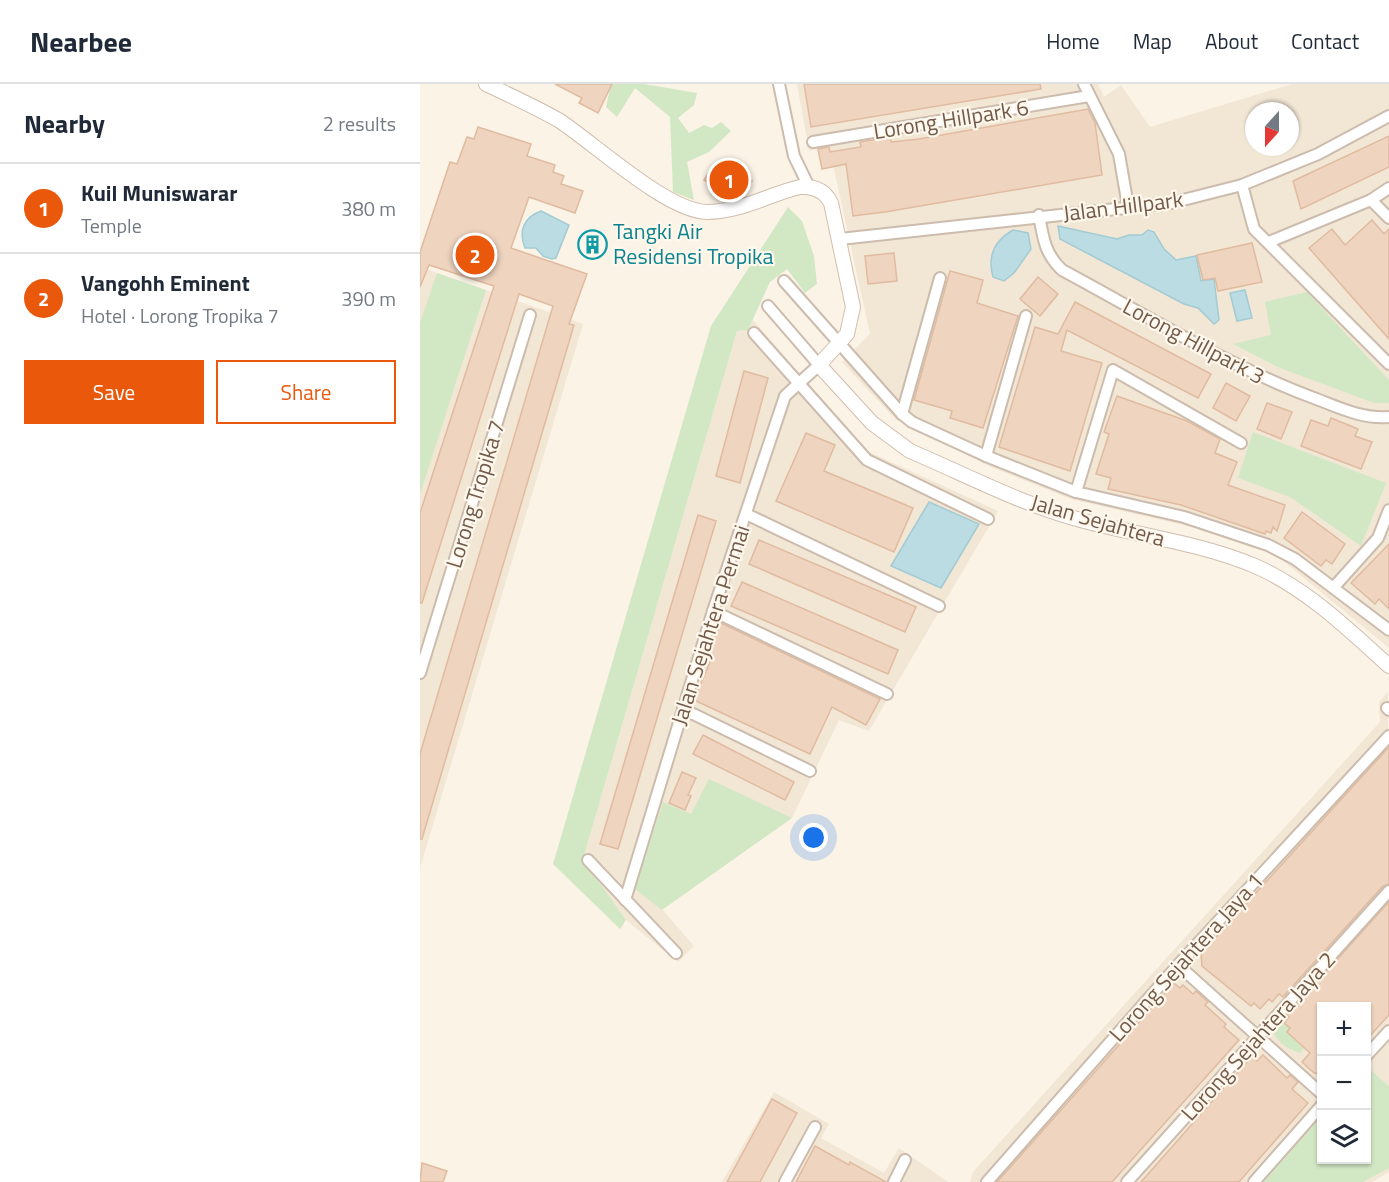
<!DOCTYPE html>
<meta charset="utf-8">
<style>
body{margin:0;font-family:"Titillium Web",sans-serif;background:#f2f2f3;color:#1f2937}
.controls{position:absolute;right:18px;bottom:18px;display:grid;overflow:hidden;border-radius:0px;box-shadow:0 2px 4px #0004}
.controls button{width:54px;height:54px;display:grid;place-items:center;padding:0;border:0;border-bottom:2px solid #e0e1e3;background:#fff;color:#1f2937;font:30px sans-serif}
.compass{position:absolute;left:825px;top:18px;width:54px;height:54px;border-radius:50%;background:#fff;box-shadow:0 2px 4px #0004;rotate:201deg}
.you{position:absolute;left:394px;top:754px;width:21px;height:21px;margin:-15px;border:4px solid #fff;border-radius:50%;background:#1a73e8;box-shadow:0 0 0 9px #1a73e833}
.badge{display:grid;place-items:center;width:39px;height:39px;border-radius:50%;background:#ea580c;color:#fff;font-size:20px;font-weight:700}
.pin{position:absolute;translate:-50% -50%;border:3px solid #fff;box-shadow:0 2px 6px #0006}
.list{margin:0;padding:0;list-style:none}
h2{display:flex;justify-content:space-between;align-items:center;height:78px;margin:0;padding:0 24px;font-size:26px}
h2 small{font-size:20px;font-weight:400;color:#747a83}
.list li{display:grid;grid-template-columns:39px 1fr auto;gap:18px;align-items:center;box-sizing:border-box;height:90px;padding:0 24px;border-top:2px solid #e0e1e3}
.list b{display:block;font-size:22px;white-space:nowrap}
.list p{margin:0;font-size:20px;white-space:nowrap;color:#747a83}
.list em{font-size:20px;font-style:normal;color:#747a83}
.actions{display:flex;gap:12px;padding:18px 24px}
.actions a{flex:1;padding:14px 0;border:2px solid #ea580c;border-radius:0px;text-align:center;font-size:21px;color:#ea580c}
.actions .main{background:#ea580c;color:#fff}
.icon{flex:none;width:33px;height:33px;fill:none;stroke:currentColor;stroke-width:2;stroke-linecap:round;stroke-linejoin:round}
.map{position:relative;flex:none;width:969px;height:1098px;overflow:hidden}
header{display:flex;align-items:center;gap:36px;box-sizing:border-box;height:84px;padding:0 30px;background:#fff;border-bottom:2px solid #e0e1e3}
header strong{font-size:28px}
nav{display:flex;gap:33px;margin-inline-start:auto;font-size:21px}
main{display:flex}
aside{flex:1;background:#fff}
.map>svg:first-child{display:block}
.residential{fill:#f2e6d5;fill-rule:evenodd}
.green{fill:#d2e8c5}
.water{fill:#bbdce3;stroke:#a2cbd4;stroke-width:1.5}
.building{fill:#efd4bf;stroke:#e0bba0;stroke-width:1.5}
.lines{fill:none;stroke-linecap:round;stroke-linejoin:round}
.street-casing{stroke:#ccbcad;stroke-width:14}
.secondary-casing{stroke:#d1bead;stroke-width:16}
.street{stroke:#fff;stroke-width:10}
.secondary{stroke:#fff;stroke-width:14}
.labels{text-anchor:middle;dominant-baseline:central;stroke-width:4.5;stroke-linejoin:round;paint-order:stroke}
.street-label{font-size:22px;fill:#735b4c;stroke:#fef7ec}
.culture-label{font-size:22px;fill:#0d838f;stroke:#fef7ec;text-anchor:start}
</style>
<header>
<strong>Nearbee</strong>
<nav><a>Home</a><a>Map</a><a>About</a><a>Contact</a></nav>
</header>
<main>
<aside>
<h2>Nearby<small>2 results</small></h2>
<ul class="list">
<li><span class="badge">1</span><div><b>Kuil Muniswarar</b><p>Temple</p></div><em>380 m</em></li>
<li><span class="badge">2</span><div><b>Vangohh Eminent</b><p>Hotel · Lorong Tropika 7</p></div><em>390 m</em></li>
</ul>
<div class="actions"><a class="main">Save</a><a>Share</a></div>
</aside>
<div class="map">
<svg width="969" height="1098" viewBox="0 0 969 1098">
<rect width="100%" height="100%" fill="#fbf3e6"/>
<g class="residential">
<path d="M377,0H678L684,13L701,1L730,43L872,0H969V564L856,471L772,443L651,415L571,383L475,335L422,278L450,250L409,62L389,67ZM834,27H870V63H834Z"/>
<polygon points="0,183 163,240 0,784"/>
<polygon points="333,236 449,368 578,427 449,647 419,636 372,734 242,825 274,862 258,878 206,836 163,775 317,247 328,246"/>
<path d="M968,608L969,1088L952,1098H550L553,1088L960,638L959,618ZM902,922H946V1076H902Z"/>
<polygon points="354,1008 409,1040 401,1054 464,1089 479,1064 528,1098 302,1098"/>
</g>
<g class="green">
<polygon points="191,0 224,0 277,9 274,21 258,34 269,49 284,41 292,44 301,38 311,47 289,68 267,78 274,116 253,108 250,33 215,4 197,33 186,23"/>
<polygon points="368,123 382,137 394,172 397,200 385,209 367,185 350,198 328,246 317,247 163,775 206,836 200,845 133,780 291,242"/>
<polygon points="17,189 66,206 0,410 0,239"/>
<polygon points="887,208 969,296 969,319 954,319 860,284 813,260 851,251 845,218"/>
<polygon points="833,348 966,399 941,462 870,413 818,394"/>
<polygon points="289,695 372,734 242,826 215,805 243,718 271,730"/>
<path d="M861,934L870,944L867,948L884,964L880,969C866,965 857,957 851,944Z"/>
<polygon points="947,983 969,1002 969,1084 943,1098 843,1098 901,1033 902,1076 946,1076"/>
</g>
<g class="water">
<path d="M121,127L149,141L136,174L132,175L123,172L116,164H105C98,147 104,133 121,127Z"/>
<polygon points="638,142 697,155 709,151 722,151 728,146 734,148 744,165 756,176 776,172 781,197 794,195 799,236 794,240 778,224 764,220 640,155"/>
<path d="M593,146L608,149L611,165L594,189L584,197L573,193C567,172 574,157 593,146Z"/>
<polygon points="825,206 832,234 817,237 810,209"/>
<polygon points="509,418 559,440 521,504 471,482"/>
</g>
<g class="building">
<polygon points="135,0 192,0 178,29 159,19 162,14"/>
<polygon points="384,0 620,0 621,5 391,43"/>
<polygon points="668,25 675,39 682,91 465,128 433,132 426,80 402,85 398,65 409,63 410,68 441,63 440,58 470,53 471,58 499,55"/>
<polygon points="58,43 111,60 107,72 135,81 133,88 144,92 141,100 163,107 155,129 109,113 91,164 167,190 149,240 154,241 2,755 0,755 0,670 133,222 99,210 2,519 0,519 0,429 74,202 9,181 0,203 0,168 30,78 37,80 47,53 54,55"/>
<polygon points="969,52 969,83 881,125 873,97"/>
<polygon points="294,81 320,97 324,91 332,97 323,111 298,95 294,102 284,96"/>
<polygon points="952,136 964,150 969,145 969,255 889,164 912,145 925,161"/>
<polygon points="169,149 181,153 175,172 163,168"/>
<polygon points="832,159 842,198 798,207 795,194 783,196 777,171"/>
<polygon points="474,169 477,197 448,200 445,172"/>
<polygon points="530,187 563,196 557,219 598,232 563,344 530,334 532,327 494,316"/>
<polygon points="618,193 638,210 620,232 600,215"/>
<polygon points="655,218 791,290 778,314 647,246 641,267 682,279 650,387 579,363 615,243 638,250"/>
<polygon points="324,287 348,294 320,399 296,392"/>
<polygon points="806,299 830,312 816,337 793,324"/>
<polygon points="697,312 767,337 800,355 795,369 817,378 808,401 865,421 857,447 853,443 851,449 846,447 845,450 761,421 688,405 691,394 676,390 689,350 684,348"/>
<polygon points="847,319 872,328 861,355 837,345"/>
<polygon points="911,334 938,345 935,352 952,358 941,385 881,362 891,336 908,342"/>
<polygon points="386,349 415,361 404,387 493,424 474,468 356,417"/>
<polygon points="882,428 925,460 912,480 906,476 901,482 864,454"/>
<polygon points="278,431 296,437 198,765 180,760"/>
<polygon points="339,456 496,523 485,548 329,480"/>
<polygon points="969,460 969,525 959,515 955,520 931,499"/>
<polygon points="322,498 478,566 468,590 311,522"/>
<polygon points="301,539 460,615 446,641 412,623 390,670 274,616 292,573 287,571 289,566"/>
<polygon points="283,651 374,698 365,716 273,670"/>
<polygon points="969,663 969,800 963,802 863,913 859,910 852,918 849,915 840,925 834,919 831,922 782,882 781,869"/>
<polygon points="262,688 276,694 268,711 271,712 265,726 249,719"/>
<polygon points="969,818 969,931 946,956 946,922 902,922 902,990 894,989 882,978 890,969 867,948 870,944 864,939 869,933 867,931"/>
<polygon points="754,899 760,904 763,901 773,910 776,907 788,918 785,921 806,940 804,943 819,956 692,1098 577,1098"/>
<polygon points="843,971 867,994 870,991 878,998 872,1005 888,1019 819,1098 721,1098 832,972 837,977"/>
<polygon points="352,1015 377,1029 340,1098 307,1098"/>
<polygon points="395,1062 429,1081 430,1078 466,1098 376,1098"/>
<polygon points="2,1079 27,1087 23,1098 0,1098"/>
</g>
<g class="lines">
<defs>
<g id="street">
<polyline points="359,0 374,72 389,103"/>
<polyline points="664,0 699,70 708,122"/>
<polyline points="393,58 669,12"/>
<polyline points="822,101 834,145 969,280"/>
<polyline points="951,116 969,134"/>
<path d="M619,131C623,154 625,170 642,186C726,231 809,283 899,316C922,325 944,335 969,333"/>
<polyline points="420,155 751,119 822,101 898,70 969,32"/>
<polyline points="849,158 951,116 969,104"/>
<polyline points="364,197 482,330 492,338 566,372 656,408 764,433 848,461 875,475 969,546"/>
<polyline points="334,249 447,376 568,435"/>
<polyline points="482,330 520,194"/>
<polyline points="566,372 606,232"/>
<polyline points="656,408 693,286 821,359"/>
<polyline points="326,430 519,522"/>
<polyline points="914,503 958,454 969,426"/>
<polyline points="293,527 467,610"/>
<polyline points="0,589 110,231"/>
<polyline points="967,624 969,626"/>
<polyline points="263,625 390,687"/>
<polyline points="168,776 256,869"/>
<polyline points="205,816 293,527 365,312 399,281 348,222"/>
<polyline points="758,881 902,1010"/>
<polyline points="946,972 969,947"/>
<polyline points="365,1098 395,1043"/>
<polyline points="474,1098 485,1076"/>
<polyline points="567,1098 758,881 969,652"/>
<polyline points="707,1098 969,807"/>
<polyline points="834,1098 902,1021"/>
</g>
<path id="secondary" d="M66,0C91,12 116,23 140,37C176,61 247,127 287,128C321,128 349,110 380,103C394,102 405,107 411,119L433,223L427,250L399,281L452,339L490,367C542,389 595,417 650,433C711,451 776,457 835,482C886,504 928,545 969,582"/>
</defs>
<use href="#street" class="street-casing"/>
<use href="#secondary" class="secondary-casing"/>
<use href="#street" class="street"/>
<use href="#secondary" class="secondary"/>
</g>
<defs>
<symbol id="building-ring" viewBox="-11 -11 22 22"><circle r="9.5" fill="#fef7ec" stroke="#0f9aa8" stroke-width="1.5"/><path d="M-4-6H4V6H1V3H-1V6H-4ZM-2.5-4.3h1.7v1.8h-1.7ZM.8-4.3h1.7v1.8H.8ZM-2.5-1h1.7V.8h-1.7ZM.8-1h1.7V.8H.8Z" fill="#0f9aa8"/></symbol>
</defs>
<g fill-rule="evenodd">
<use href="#building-ring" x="156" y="144" width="33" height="33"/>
</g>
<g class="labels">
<g class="street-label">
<text transform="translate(531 35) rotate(-9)">Lorong Hillpark 6</text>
<text transform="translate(703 122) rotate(-7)">Jalan Hillpark</text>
<text transform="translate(774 257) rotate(28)">Lorong Hillpark 3</text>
<text transform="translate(55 410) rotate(-73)">Lorong Tropika 7</text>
<text transform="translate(678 436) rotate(16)">Jalan Sejahtera</text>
<text transform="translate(290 541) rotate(-72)">Jalan Sejahtera Permai</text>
<text transform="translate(766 873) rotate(-48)">Lorong Sejahtera Jaya 1</text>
<text transform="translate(838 952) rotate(-48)">Lorong Sejahtera Jaya 2</text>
</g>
<g class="culture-label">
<text x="193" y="147">Tangki Air<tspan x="193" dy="25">Residensi Tropika</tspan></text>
</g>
</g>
</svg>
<div class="controls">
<button>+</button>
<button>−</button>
<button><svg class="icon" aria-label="layers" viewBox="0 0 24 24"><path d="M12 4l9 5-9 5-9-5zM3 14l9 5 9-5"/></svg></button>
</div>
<svg class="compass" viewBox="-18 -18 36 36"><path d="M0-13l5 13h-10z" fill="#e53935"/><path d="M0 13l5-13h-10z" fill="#747a83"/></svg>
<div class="you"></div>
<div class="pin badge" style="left:309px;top:96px">1</div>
<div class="pin badge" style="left:55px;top:171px">2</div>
</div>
</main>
